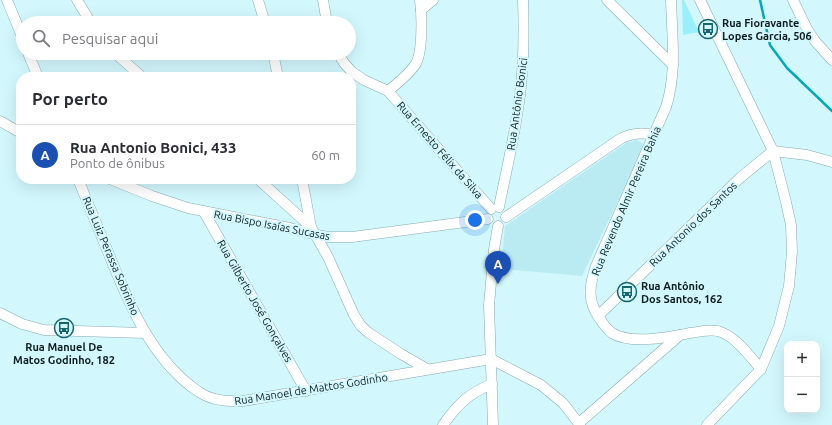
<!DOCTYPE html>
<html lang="pt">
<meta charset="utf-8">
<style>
body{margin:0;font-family:Ubuntu,sans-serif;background:#f7f7f7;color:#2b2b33}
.controls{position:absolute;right:12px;bottom:12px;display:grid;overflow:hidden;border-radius:8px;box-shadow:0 4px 16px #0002}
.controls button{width:36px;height:36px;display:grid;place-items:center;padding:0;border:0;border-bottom:1px solid #e1e1e2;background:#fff;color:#2b2b33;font:20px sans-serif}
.you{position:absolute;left:475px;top:220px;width:14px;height:14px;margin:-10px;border:3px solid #fff;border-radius:50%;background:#1a73e8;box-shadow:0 0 0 6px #1a73e833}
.badge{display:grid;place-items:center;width:26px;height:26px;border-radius:50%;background:#2563eb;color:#fff;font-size:13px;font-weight:700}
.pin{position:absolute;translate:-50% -33px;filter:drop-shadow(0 1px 2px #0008)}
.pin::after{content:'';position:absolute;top:21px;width:14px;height:12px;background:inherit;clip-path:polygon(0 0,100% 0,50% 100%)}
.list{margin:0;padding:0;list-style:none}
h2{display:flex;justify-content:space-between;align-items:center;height:52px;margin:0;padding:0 16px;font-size:17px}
h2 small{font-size:13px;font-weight:400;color:#7c7c81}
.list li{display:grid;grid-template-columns:26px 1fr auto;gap:12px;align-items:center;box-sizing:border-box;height:60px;padding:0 16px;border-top:1px solid #e1e1e2}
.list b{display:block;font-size:15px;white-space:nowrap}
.list p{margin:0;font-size:13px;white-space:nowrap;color:#7c7c81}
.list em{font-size:13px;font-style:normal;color:#7c7c81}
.icon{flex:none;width:22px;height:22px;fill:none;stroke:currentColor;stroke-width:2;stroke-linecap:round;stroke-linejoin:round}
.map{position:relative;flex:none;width:832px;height:425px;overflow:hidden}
.search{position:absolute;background:#fff;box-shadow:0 4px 16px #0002;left:16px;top:16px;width:340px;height:44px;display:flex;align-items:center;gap:10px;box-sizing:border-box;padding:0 14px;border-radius:22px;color:#7c7c81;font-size:15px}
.panel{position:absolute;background:#fff;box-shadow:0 4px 16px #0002;left:16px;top:72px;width:340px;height:112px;border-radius:16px}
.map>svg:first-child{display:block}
.built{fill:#bbebf2}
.green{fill:#99effb}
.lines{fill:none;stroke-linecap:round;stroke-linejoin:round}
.stream{stroke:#00a8b9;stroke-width:2.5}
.minor-casing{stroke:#86aaaf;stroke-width:11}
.minor{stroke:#fff;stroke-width:10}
.labels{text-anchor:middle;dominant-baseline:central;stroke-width:4;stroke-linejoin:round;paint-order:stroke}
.poi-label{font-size:11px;font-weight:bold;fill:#0f1d1f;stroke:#d2f8fe;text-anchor:start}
.street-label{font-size:11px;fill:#0f1d1f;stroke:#d2f8fe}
</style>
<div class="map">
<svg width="832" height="425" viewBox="0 0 832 425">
<rect width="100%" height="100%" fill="#d2f8fe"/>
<polygon class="built" points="637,140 645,145 582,276 501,269 505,226 626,143"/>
<polygon class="green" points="682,0 684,0 699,32 683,35"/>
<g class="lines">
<polyline class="stream" points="760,0 770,45 787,68 832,111"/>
<defs>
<g id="minor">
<polyline points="7,0 23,39"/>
<polyline points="77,0 91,23"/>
<polyline points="258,0 265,23"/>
<polyline points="323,0 327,23"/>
<polyline points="607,0 673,65"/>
<path d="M671,0C672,36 677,73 666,107L596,266C589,286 587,301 600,319C603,324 607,329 612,333C631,345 669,337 690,333C699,332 709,329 718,331C736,336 749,356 761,369"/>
<polyline points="700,0 773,151 786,202 791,225 792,252 789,286 779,326 761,369 707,425"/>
<polyline points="793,0 807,29 815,41 832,60"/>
<polyline points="421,10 433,0"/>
<polyline points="28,53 38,77"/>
<polyline points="115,53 142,77"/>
<polyline points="273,53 278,77"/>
<polyline points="338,53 344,63 352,72 364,80 388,91 491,209"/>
<path d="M388,91C398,83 408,75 415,65C423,54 422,14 420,0"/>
<polyline points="0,121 21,133"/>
<polyline points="773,151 807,155 832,162"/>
<path d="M78,179C88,203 98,228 108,252C128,302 152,361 199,392C212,401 228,402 243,401L491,359L541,385L563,403L580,425"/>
<polyline points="110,179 152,196 188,208 290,228 317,235 329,237 352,237 488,219"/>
<polyline points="258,179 311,227"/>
<polyline points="302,179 311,227 328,257 354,315 361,326 369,333 401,354 427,369"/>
<path d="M499,207C507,167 517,127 521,86C524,57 524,29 523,0"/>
<polyline points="204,212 306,391"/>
<path d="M506,217L620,139C631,133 642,132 654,135"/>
<polyline points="0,313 22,324 44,330 145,333"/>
<polyline points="598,316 741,177 773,151"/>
<polyline points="579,423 680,335"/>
<path d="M443,425C457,405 469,393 492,384"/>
<polyline points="493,425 489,305 494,249 498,226"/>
</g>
</defs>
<use href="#minor" class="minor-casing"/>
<use href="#minor" class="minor"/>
</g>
<defs>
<symbol id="bus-ring" viewBox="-11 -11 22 22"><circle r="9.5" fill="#d2f8fe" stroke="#18646e" stroke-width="1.5"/><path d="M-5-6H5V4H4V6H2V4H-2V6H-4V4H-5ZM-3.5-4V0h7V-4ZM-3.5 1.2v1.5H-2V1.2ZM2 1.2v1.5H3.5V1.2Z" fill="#18646e"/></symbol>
</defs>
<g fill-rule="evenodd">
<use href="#bus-ring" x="697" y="18" width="22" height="22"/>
<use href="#bus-ring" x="616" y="281" width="22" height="22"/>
<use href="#bus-ring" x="53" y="317" width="22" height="22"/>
</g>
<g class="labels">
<g class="poi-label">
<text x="722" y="23">Rua Fioravante<tspan x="722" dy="13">Lopes Garcia, 506</tspan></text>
<text x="641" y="286">Rua Antônio<tspan x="641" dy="13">Dos Santos, 162</tspan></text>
<text x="64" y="347" text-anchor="middle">Rua Manuel De<tspan x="64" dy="13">Matos Godinho, 182</tspan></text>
</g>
<g class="street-label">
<text transform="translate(517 104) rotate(-82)">Rua Antônio Bonici</text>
<text transform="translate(440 150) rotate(49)">Rua Ernesto Félix da Silva</text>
<text transform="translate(626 201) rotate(-67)">Rua Revendo Almir Pereira Bahia</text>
<text transform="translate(693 224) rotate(-44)">Rua Antonio dos Santos</text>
<text transform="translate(272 225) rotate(11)">Rua Bispo Isaías Sucasas</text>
<text transform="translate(111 256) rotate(67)">Rua Luiz Perassa Sobrinho</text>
<text transform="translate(255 301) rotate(60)">Rua Gilberto José Gonçalves</text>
<text transform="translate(311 389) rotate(-9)">Rua Manoel de Mattos Godinho</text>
</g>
</g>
</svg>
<div class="controls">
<button>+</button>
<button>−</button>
</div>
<div class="you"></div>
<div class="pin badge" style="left:498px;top:284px;background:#1a4fb4">A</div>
<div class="search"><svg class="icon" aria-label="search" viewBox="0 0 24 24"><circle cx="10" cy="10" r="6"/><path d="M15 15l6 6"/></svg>Pesquisar aqui</div>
<section class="panel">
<h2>Por perto<small></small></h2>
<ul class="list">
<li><span class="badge" style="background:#1a4fb4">A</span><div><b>Rua Antonio Bonici, 433</b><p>Ponto de ônibus</p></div><em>60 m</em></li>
</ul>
</section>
</div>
